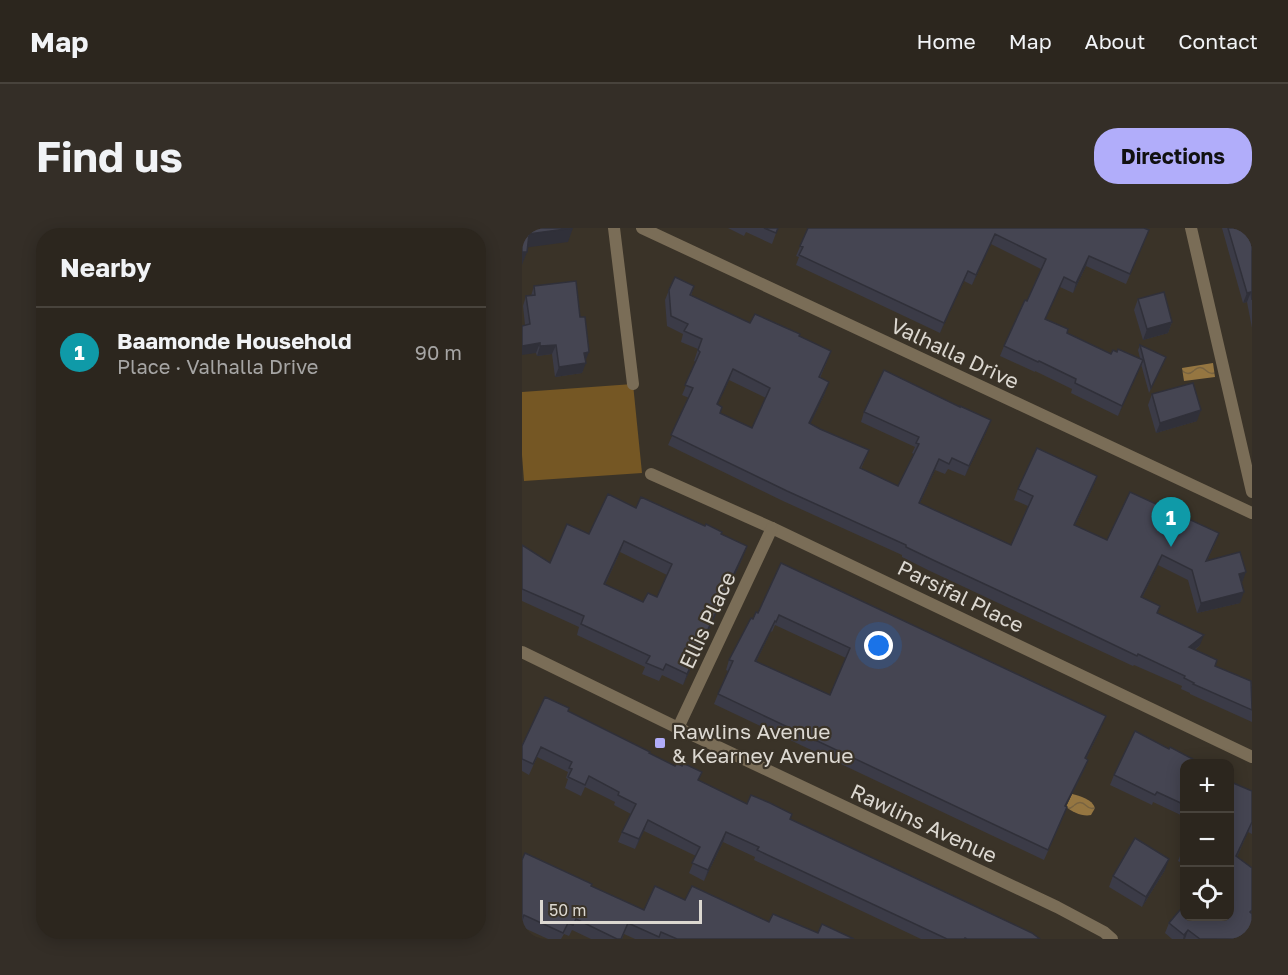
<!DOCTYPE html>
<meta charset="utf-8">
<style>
body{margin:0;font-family:"Golos Text",sans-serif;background:#342e27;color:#f1f3f6}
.controls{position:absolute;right:18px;bottom:18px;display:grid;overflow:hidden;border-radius:12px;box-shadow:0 3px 15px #0003}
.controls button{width:54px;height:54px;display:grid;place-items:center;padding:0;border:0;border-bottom:2px solid #48433c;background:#2c261e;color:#f1f3f6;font:30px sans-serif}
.scale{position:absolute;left:18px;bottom:15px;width:162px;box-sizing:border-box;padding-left:6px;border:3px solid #dcd8d1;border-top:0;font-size:16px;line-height:21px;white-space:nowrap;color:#dcd8d1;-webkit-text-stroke:4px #3a3328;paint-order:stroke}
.you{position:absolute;left:357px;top:418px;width:21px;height:21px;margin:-15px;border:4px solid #fff;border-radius:50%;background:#1a73e8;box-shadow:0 0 0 9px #1a73e833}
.badge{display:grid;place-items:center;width:39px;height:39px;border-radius:50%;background:#b1adfa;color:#fff;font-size:20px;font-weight:700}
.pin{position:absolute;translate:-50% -50px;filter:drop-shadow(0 2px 3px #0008)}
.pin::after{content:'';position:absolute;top:32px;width:21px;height:18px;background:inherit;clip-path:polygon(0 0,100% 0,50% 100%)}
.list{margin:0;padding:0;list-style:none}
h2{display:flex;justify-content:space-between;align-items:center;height:78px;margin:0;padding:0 24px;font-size:26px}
h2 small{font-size:20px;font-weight:400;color:#a6a5a4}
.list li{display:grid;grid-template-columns:39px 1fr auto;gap:18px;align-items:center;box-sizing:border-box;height:90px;padding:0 24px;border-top:2px solid #48433c}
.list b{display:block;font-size:22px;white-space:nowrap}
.list p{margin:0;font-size:20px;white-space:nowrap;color:#a6a5a4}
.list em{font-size:20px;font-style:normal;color:#a6a5a4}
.icon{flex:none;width:33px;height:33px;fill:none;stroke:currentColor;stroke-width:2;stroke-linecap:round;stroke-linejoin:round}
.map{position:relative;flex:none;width:730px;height:711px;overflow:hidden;border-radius:24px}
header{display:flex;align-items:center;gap:36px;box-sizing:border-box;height:84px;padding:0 30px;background:#2c261e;border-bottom:2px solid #48433c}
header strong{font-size:28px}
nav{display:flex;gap:33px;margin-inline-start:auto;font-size:21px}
.intro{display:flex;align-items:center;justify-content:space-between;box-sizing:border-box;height:144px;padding:0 36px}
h1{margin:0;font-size:42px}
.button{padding:15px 27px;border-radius:24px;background:#b1adfa;color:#111;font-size:21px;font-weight:700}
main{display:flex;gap:36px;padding:0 36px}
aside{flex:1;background:#2c261e;border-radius:24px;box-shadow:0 3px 15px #0003}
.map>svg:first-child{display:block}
.grass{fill:#755724}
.water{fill:url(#water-waves)}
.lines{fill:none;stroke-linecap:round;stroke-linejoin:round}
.minor{stroke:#7a6d57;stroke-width:12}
.wall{fill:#3b3b47;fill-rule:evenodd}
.shaded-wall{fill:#303039}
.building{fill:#454552;stroke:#303039;stroke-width:1.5;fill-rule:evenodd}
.poi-dot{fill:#b1adfa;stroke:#3a3328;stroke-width:2}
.labels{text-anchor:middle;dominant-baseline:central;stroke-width:4.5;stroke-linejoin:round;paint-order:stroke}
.street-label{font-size:21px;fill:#dcd8d1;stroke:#3a3328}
.poi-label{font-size:21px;fill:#dcd8d1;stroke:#3a3328;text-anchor:start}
</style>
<header>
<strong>Map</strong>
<nav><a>Home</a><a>Map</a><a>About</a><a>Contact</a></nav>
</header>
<div class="intro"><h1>Find us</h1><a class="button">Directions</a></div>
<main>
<aside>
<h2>Nearby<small></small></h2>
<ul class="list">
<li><span class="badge" style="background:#0f9aa8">1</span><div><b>Baamonde Household</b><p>Place · Valhalla Drive</p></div><em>90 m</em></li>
</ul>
</aside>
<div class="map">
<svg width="730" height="711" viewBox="0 0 730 711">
<defs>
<pattern id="water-waves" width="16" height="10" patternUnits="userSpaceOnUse" patternTransform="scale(1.5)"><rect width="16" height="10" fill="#957641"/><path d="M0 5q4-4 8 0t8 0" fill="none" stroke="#786340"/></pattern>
</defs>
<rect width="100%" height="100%" fill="#3a3328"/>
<polygon class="grass" points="111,156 120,245 2,253 0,227 0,164"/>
<g class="water">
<polygon points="691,135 693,149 662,153 660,140"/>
<path d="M550,566C558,568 570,571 573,580L569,587C561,589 550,584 544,579Z"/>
</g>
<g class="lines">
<g class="minor">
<polyline points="92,0 111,156"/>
<polyline points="120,0 730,285"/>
<polyline points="669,0 730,264"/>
<polyline points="129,246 250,300 730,529"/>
<polyline points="0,424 156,500 535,679 582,704 590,711"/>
<polyline points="156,500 250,300"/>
</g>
</g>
<g class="wall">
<polygon points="206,0 256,0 250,16 224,4 222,8"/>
<polygon points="286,0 623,12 604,56 564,38 551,65 538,59 523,91 545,105 589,126 618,130 616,122 618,117 642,134 627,165 619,136 596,188 549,165 550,161 513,143 513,144 478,128 482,118 505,73 519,41 469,16 450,57 442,53 418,105 274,37 277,29 274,28"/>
<polygon points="700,0 730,0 730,100 725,74 721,75"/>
<polygon points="12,58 63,134 60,145 33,149 30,126 15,128 14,125 3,97 1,78 4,68 9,68"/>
<path d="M172,58L169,68L228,95L277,108L305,133L298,150L303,165L288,196L298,201L347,222L339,241L376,258L392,226L390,225L393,219L339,194L342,184L465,202L443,248L426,241L423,246L413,242L398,275L489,317L506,278L492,272L496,261L575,248L571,259L553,297L585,312L693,315L685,333L719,355L718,375L675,385L666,352L636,337L620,370L635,385L678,417L673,422L693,438L730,456V494L668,466V465L659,461L660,458L612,437L611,438L540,405L408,343L380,329V327L261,273L146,217L167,170L160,167L174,134L172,133L176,121L159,114L161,106L145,98L143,72L147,62ZM207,152L244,170L230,200L198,185L200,179L195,177Z"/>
<polygon points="616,71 650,94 646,105 621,112 612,82"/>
<polygon points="630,166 675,193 634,205 626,177"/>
<path d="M114,280L199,306L221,329L161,457L140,447L137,453L120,446L123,439L55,407L57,399L0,373V317L28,335L67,306ZM98,324L145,347L135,369L121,374L83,357Z"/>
<path d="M259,335L580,498L564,531L566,532L562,542L544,578L541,589L522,632L192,476L196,466L206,443L204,442L207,432L231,391L236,385ZM253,397L324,430L308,467L234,434L249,403L250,404Z"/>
<polygon points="46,483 127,525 177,553 225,576 268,591 518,711 399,711 232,632 233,629 201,614 182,653 167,645 174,628 122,603 113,621 96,614 100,604 109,586 92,577 93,574 63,559 59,568 43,560 46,551 44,550 46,544 15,529 7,547 0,543 0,518"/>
<polygon points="647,521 673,532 663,536 663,589 631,574 630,577 588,557 592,547"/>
<polygon points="710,554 730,563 730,606 726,604 715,629 730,711 650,711 643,705 647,695 708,688"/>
<polygon points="663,619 663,637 656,633 660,623"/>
<polygon points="0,632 69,658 122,682 163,672 247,694 296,705 332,711 113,711 102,706 100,711 69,711 50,702 47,708 42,706 39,711 26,711 0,699"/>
<polygon points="643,642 620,679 587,659 591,648"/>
</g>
<g class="shaded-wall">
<polygon points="51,0 46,14 1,20 7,6"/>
<polygon points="473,6 469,16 450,57 454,47"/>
<polygon points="0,24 5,24 0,37"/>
<polygon points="567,28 564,38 551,65 554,55"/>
<polygon points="446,43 442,53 418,105 422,95"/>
<polygon points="542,49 538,59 519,101 523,91"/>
<polygon points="729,64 725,74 721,75 725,65"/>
<polygon points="650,94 646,105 621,112 625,101"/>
<polygon points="18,115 14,125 0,127 0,118"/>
<polygon points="34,117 30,126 15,128 18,118"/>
<polygon points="67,124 63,134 62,125"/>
<polygon points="621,132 617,142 596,188 600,178"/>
<polygon points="64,135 60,145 33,149 37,139"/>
<polygon points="211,141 207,152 191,187 195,176"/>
<polygon points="307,154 303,165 284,205 287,195"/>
<polygon points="679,182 675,193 634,205 638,195"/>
<polygon points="469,192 465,202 443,248 447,238"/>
<polygon points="417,231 413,242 393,285 397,275"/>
<polygon points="575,248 571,259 548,307 552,297"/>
<polygon points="102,313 98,324 78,367 82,356"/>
<polygon points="225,318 221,329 161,457 165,446"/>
<polygon points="640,327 636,337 615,380 619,369"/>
<polygon points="724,344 720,355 717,346"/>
<polygon points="722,364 718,375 675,385 679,375"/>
<polygon points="253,393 249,403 229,444 233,433"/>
<polygon points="682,407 678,417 663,429 667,419"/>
<polygon points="584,488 580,498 559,541 563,530"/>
<polygon points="566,532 562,542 539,588 543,578"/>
<polygon points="126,592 122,603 113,621 117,611"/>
<polygon points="729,594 726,604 710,638 714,628"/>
<polygon points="204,604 201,614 182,653 186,642"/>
<polygon points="647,631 643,642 620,679 624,669"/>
<polygon points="666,702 663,711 661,711 662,707"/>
</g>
<g class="building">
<polygon points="0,0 51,0 7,6 5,24 0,24"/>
<polygon points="242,0 256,0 254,5"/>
<polygon points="286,0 622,0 627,2 608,46 567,28 554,55 542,49 523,91 546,101 545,105 589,126 591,122 595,124 596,121 621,132 600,178 553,155 554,151 517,133 516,134 482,118 503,72 505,73 524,31 473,6 454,47 446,43 422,95 277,27 281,19 278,18"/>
<polygon points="706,0 730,0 730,72 729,64 725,65"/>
<path d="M153,49L172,58L168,67L228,95L233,86L262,99L278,106L277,108L309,123L297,149L307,154L287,195L298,201L347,222L338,240L376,258L397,216L394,215L397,209L342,184L362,142L438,179V178L469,192L447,238L430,230L427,236L417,231L397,275L489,317L511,268L496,261L515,220L575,248L552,297L585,312L608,264L697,305L684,333L718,324L724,344L717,346L722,364L679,375L670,342L640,327L619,369L638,378L635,385L682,407L667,419L695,432L693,438L729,453L730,482L671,456L672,455L662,450L663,448L616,426L615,428L544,394L411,332L384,319V317L265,263L149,207L171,160L163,157L178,124L176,122L180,111L162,103L166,96L149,88L147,62ZM211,141L248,160L230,200L198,185L200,179L195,176Z"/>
<polygon points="54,53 58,89 63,89 67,124 62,125 64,135 37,139 34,117 18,118 18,115 0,118 0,98 8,96 4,68 13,67 12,58"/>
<polygon points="642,64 650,94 625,101 616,71"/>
<polygon points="618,117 644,129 629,160"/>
<polygon points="671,155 679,182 638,195 630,166"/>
<path d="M86,266L114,280L119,269L183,298L184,296L200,304L199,306L225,318L165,446L144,436L141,442L124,435L128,428L59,396L62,388L0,361V317L28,335L45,296L67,306ZM102,313L150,336L135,369L126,365L121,374L82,356Z"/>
<path d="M259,335L584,488L563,530L566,532L543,578L545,579L526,622L196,466L211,433L207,432L229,390L231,391L234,384L236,385ZM257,387L328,420L308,467L233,433L253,393L254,394Z"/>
<polygon points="23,469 47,480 46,483 128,524 127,525 153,538 155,535 160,538 161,535 180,544 176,552 225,576 229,567 248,575 270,586 268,591 510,705 518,711 445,711 443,710 442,711 425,711 235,622 237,619 204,604 186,642 170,635 178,619 126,592 117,611 100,604 114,576 96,567 97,564 67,548 63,557 46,549 50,541 47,540 50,534 19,519 11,536 0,531 0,518"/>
<polygon points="613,503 647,521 648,519 680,536 663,536 663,577 635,564 633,567 592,547"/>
<polygon points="708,548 711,550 709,554 730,563 730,594 714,628 730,640 730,682 728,684 730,686 730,711 678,711 666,702 662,707 647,695 663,676 663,688 708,688"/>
<polygon points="613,610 647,631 624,669 591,648"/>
<polygon points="3,625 70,656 69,658 122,682 133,658 163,672 170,658 247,694 251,686 296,705 300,696 332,711 155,711 139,704 137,709 106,695 99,711 95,711 54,691 51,697 46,695 41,705 2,687 0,692 0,632"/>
</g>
<rect class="poi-dot" x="132" y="509" width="12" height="12" rx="3"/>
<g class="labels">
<g class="street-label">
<text transform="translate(433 125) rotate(25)">Valhalla Drive</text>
<text transform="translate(439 368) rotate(26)">Parsifal Place</text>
<text transform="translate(185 392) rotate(-65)">Ellis Place</text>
<text transform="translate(402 595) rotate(25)">Rawlins Avenue</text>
</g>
<g class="poi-label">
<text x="150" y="503">Rawlins Avenue<tspan x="150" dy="24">&amp; Kearney Avenue</tspan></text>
</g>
</g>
</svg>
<div class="controls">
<button>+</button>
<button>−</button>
<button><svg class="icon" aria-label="locate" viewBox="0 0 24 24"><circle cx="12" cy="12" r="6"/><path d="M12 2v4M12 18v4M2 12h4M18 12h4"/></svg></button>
</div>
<div class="scale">50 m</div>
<div class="you"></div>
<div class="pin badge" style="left:649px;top:319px;background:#0f9aa8">1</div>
</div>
</main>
